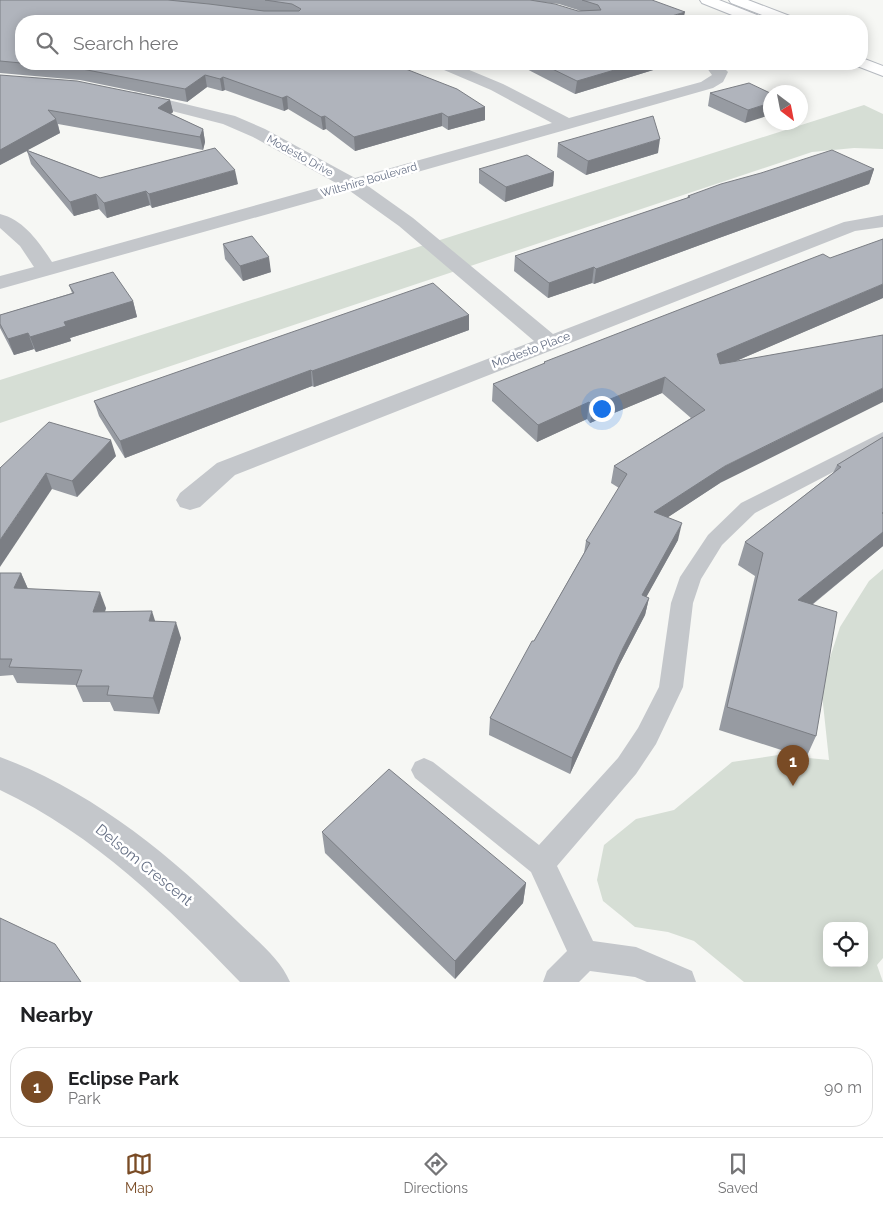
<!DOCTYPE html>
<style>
body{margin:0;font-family:Raleway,sans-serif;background:#f6f6f6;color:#202124}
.controls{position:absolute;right:15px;bottom:15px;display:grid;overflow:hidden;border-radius:10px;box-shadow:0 2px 12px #0003}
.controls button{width:45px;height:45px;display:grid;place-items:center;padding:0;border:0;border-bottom:1px solid #e0e0e0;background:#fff;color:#202124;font:25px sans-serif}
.compass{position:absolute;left:763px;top:85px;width:45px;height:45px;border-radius:50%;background:#fff;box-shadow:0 2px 12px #0003;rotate:148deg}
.you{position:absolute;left:601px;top:408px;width:18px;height:18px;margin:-12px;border:4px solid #fff;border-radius:50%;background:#1a73e8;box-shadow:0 0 0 8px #1a73e833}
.badge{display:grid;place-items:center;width:32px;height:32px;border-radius:50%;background:#794b25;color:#fff;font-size:16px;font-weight:700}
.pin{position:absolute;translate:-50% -41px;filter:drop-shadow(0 1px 2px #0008)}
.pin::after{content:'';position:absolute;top:26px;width:18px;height:15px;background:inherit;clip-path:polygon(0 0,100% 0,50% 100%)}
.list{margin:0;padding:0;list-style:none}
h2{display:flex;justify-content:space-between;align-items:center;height:65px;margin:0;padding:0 20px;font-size:21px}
h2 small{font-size:16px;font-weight:400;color:#757577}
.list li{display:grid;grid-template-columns:32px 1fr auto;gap:15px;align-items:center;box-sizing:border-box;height:80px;margin:0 10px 10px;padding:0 10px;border:1px solid #e0e0e0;border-radius:20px}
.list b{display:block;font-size:19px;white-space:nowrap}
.list p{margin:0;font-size:16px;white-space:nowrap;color:#757577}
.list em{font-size:16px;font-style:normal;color:#757577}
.icon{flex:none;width:28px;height:28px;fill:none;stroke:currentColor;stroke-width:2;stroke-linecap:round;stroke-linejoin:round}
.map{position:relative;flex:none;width:883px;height:982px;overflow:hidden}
.search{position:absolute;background:#fff;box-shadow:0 2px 12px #0003;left:15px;right:15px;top:15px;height:55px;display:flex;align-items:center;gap:12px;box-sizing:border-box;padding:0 18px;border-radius:20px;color:#757577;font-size:19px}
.sheet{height:155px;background:#fff}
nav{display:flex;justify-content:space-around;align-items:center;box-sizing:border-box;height:70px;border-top:1px solid #e0e0e0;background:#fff;font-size:14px;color:#757577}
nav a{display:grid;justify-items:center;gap:2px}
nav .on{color:#794b25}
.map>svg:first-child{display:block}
.green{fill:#d6ded5;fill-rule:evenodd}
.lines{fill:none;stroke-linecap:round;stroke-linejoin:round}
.secondary-casing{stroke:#b6bac0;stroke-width:2}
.service{fill:#c4c7cb;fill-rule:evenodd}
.minor{fill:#c4c7cb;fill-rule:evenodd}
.tertiary{fill:#c4c7cb;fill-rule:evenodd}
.secondary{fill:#fff;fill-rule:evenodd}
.wall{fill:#979ba2;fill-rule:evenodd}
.shaded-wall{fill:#7b7e84}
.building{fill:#b0b4bc;stroke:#7b7e84}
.labels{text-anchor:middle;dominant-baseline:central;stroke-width:5;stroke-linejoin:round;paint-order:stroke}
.far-street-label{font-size:11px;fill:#667085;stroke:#fff}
.street-label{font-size:12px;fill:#667085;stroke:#fff}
.near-street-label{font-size:15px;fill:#667085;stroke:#fff}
</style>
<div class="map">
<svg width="883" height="982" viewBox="0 0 883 982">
<rect width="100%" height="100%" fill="#f6f7f4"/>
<g class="green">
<polygon points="864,105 883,114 883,149 854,148 812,152 0,423 0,380"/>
<path d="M883,569V958L877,965L883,982H744L694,941L668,932L635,927L603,901L597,880L604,845L636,819L674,810L732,762L778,755L829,760L821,685L840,627L869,581ZM827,926H864V963H827Z"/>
</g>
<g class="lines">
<defs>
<g id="secondary">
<polygon points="700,0 719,0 757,15 759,18 757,21 747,21 702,3"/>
<polygon points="729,0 748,0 795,18 797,21 778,21 731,3"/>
<polygon points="862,58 883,66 883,76 857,66 855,64 862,64"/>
</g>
</defs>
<use href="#secondary" class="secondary-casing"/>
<polygon class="service" points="883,432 883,446 755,513 722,545 701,579 693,603 683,687 656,744 636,774 557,866 593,941 636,947 692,971 696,982 647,982 635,977 590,971 579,982 543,982 547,971 567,951 531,872 415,778 411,770 415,762 424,758 433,762 539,845 618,758 638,728 659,687 671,603 680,577 708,535 741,503"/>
<path class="minor" d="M434,64H455L503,84L569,118L701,82L712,75L704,64H720L728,72L723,82L713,88L368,186L413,218L553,334L844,222L883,215V227L855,231L235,475L200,507L190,510L180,507L176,500L180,493L217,463L534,341L399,226L350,191L0,289V276L34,267L20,246L0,228V214C24,220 39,242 52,262L336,183L253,137L223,124L129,100L127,97L129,94L135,92L235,116L265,129L355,178L552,123L491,90L437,67Z"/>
<path class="tertiary" d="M0,757C92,791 169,854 238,922C257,941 280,958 290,982H240C168,907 95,835 0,790Z"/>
<use href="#secondary" class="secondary"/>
</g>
<g class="wall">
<path d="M0,0H652L683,21H21V64H393L485,107V120L448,130L442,126L355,151L326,129L323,130L288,109L284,111L225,90L222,91L207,87L187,102L80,80L0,73ZM541,2L559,4L581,11H578Z"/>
<polygon points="517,64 664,64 663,67 575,94"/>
<polygon points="0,75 170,100 173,112 171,114 203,129 205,142 203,150 58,124 60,133 27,150 100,178 238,184 152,208 150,205 107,218 99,209 74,216 31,164 27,151 0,165"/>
<polygon points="710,93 770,93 745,123 708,106"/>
<polygon points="558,143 658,153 586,175 557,157"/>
<polygon points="479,169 554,172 553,186 505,202 479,183"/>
<polygon points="874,169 869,184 719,238 594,284 592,283 548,298 514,271 515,256 687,198 688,196"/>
<polygon points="223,244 271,272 243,281 225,259"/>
<polygon points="69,285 133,301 137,317 70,338 71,341 36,352 34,349 14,355 0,328 0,315 72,293"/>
<polygon points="883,298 736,361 720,483 668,517 678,540 646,597 649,598 645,615 619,665 570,774 489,735 490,718 584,553 586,541 619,488 611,483 614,466 691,418 662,393 590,423 587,419 537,442 492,401 493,384 544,364 544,362"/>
<polygon points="469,315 469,330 314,387 312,386 125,458 99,416 94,401"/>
<polygon points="883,437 883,546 812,605 816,736 806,758 719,730 755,576 738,565 745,542 833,473 837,465"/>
<polygon points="116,456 77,497 52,489 0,468"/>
<polygon points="0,573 21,573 28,589 106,608 105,612 156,622 181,638 159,714 114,711 110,702 83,702 76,686 76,685 17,683 13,675 0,676"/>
<polygon points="322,832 526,883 523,903 455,979 325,853"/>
</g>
<g class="shaded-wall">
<polygon points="685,12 683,21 655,21"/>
<polygon points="635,64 664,64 663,67 575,94 577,81"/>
<polygon points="205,75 207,87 187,102 185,89"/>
<polygon points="223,77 225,90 222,91 220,79"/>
<polygon points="287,96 288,109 284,111 282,98"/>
<polygon points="170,100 173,112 161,121 158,108"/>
<polygon points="770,103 770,115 745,123 748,110"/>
<polygon points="485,107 485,120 448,130 448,117"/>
<polygon points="442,113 442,126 355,151 354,137"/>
<polygon points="325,116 326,129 323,130 321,117"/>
<polygon points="56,119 60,133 0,165 0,150"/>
<polygon points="203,129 205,142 203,150 200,137"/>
<polygon points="660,139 658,153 586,175 588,161"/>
<polygon points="874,169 869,184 719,238 594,284 596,269 722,223"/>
<polygon points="235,170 238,184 152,208 149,194"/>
<polygon points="554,172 553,186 505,202 506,187"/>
<polygon points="146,191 150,205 107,218 104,203"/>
<polygon points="96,194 99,209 74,216 70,202"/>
<polygon points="269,257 271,272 243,281 240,266"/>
<polygon points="594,267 592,283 548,298 549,283"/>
<polygon points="883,284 883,298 713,371 717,354"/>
<polygon points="133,301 137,317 70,338 71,341 36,352 30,337 64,322"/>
<polygon points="469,315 469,330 314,387 312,371"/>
<polygon points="28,333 34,349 14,355 8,339"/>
<polygon points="311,370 312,386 125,458 120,441"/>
<polygon points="665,377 662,393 590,423 593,406"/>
<polygon points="883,388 883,402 720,483 650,529 654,512 725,466"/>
<polygon points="589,402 587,419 537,442 538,425"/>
<polygon points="111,440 116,456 77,497 72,481"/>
<polygon points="46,473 52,489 0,567 0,540"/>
<polygon points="682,523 678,540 638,612 642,595"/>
<polygon points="883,532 883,546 789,623 798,600"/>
<polygon points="21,573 28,589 14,588"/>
<polygon points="100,592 106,608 99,628 93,612"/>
<polygon points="649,598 645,615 619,665 570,774 572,758 623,648"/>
<polygon points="152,611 157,627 149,621"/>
<polygon points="176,622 181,638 159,714 153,698"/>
<polygon points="526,883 523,903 455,979 455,961"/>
</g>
<g class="building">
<polygon points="0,0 168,0 209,4 264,11 299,11 301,9 292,4 265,0 530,0 555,4 578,11 601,10 598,5 582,0 652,0 685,12 655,21 425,21 422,20 420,21 21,21 21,63 0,61"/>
<polygon points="30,64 393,64 457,89 485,107 448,117 442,113 354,137 325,116 321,117 287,96 282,98 223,77 220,79 205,75 185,89 77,68"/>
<polygon points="542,64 635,64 577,81"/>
<polygon points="0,75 77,81 170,100 158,108 203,129 200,137 48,110 56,119 0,150"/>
<polygon points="749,83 770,93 770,103 748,110 710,93"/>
<polygon points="653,116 660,139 588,161 558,143"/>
<polygon points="215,148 235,170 149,194 146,191 104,203 96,194 70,202 26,150 100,178"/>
<polygon points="832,150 874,169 722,223 596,269 594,267 549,283 515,256 690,197 688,196 721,184 761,173"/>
<polygon points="527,155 554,172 506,187 479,169"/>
<polygon points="252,236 269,257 240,266 223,244"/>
<polygon points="883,239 883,284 717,354 720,364 883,335 883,388 725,466 654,512 682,523 642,595 649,598 623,648 572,758 490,718 532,641 534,641 590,543 586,541 627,474 614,466 705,410 665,377 593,406 589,402 538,425 493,384 545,363 544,362 823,254 830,258"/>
<polygon points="113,272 133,301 64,322 66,326 30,337 28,333 8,339 0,324 0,315 74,293 69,285"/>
<polygon points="433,283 469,315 312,371 311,370 120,441 94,401"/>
<polygon points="49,422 111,440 72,481 46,473 0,540 0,468"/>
<polygon points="883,437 883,512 882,513 883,514 883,532 798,600 837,612 816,736 727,707 763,553 745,542 841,467 837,465"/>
<polygon points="0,573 21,573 14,588 100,592 93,612 152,611 149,621 176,622 153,698 107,695 109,686 76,686 82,670 9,667 12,659 0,659"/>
<polygon points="389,769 526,883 455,961 322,832"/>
<polygon points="0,918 55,944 81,982 0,982"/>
</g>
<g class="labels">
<g class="far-street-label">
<text transform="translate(300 156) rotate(29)">Modesto Drive</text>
<text transform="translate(369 180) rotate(-16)">Wiltshire Boulevard</text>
</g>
<g class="street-label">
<text transform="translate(531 350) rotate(-21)">Modesto Place</text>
</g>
<g class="near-street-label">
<text transform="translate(144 865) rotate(39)">Delsom Crescent</text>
</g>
</g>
</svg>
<div class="controls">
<button><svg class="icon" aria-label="locate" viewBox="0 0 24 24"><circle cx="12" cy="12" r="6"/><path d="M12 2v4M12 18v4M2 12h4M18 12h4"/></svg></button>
</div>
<svg class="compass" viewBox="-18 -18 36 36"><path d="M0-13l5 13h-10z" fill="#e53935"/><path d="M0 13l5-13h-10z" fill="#757577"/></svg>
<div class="you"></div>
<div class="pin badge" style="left:793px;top:786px">1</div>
<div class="search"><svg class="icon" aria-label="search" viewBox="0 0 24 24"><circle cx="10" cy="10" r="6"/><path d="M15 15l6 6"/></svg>Search here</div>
</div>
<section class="sheet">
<h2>Nearby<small></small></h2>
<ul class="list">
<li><span class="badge">1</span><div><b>Eclipse Park</b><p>Park</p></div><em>90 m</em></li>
</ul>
</section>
<nav>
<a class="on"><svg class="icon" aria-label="map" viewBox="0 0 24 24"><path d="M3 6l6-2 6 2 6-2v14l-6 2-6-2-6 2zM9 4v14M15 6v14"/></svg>Map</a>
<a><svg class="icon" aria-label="directions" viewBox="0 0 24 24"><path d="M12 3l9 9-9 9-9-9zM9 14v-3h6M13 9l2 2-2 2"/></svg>Directions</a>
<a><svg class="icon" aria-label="saved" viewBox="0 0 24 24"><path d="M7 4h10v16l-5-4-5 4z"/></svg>Saved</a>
</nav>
